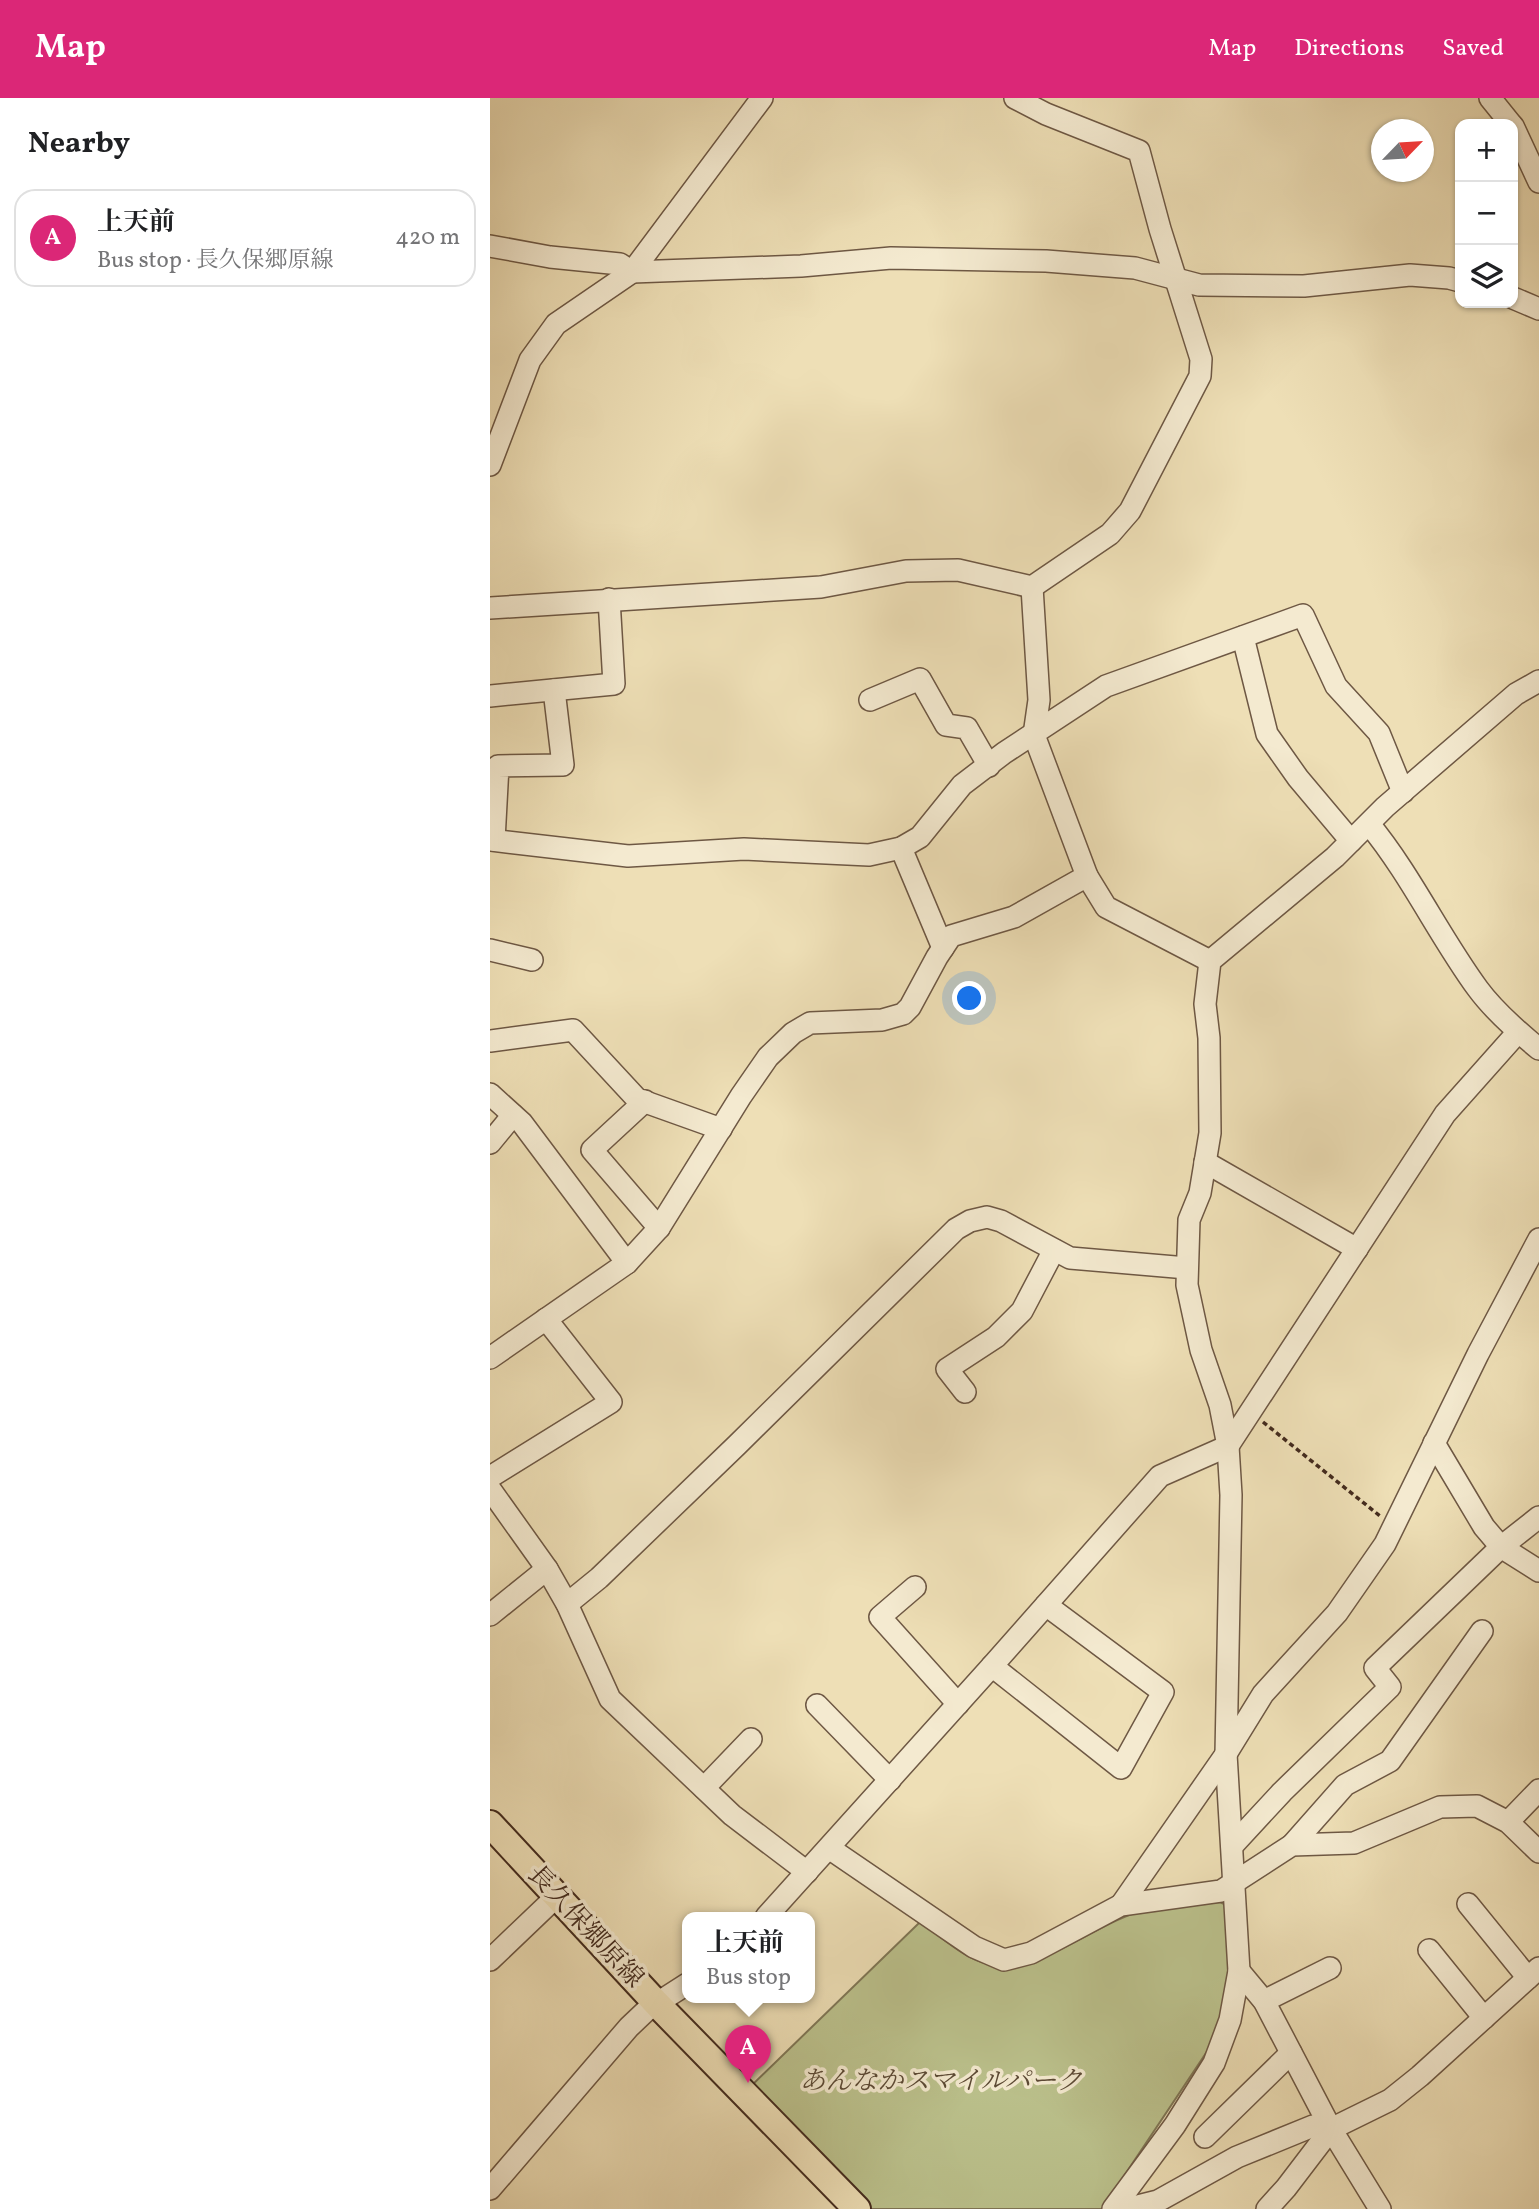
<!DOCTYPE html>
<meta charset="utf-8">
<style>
body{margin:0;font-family:Vollkorn,"Noto Serif JP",serif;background:#f2f2f2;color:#202124}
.controls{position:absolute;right:21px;top:21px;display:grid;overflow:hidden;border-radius:14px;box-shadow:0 2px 5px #0004}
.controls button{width:63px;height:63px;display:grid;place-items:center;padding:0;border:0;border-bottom:2px solid #e0e0e0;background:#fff;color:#202124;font:35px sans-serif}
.compass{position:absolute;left:881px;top:21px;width:63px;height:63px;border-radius:50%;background:#fff;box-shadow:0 2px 5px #0004;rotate:65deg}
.you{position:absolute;left:480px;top:901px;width:24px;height:24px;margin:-18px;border:5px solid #fff;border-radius:50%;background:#1a73e8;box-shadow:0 0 0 10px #1a73e833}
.badge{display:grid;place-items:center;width:46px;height:46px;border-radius:50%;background:#db2777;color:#fff;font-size:23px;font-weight:700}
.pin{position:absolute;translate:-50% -58px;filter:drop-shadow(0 2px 4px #0008)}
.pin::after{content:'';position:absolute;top:37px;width:24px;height:21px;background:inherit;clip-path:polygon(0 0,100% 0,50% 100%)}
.popup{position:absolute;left:192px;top:1814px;width:133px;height:91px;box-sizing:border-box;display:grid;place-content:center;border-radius:14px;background:#fff;filter:drop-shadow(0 2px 5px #0005);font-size:23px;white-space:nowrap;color:#757577}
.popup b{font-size:26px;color:#202124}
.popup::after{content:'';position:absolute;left:50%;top:100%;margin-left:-14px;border:14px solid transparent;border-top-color:#fff}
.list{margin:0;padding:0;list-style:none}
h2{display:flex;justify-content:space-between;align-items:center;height:91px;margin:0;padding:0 28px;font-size:30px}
h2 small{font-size:23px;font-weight:400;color:#757577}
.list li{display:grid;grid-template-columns:46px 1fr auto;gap:21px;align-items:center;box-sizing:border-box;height:98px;margin:0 14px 14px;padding:0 14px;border:2px solid #e0e0e0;border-radius:21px}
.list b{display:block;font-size:26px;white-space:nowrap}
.list p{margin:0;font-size:23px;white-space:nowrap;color:#757577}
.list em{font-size:23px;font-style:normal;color:#757577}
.icon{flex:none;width:38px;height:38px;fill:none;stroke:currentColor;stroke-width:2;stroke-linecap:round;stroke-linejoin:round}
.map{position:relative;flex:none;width:1049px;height:2111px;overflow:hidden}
header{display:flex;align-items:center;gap:42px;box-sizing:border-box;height:98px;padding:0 35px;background:#db2777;color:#fff}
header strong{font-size:33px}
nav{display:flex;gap:38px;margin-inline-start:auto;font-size:24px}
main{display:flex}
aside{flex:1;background:#fff}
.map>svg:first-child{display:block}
.green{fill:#bbc18c;stroke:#7f7655;stroke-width:2}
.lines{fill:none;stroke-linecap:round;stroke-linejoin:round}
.minor-casing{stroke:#6e5844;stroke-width:24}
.major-casing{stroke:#432b1e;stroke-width:30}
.path{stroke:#432b1e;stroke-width:3.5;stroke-dasharray:5 3.5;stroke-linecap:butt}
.minor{stroke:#f4ead0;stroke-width:21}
.major{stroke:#eedfb6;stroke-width:26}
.labels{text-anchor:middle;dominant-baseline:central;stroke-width:7;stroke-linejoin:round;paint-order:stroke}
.street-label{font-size:26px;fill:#432b1e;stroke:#f4ead0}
.park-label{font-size:26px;font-style:italic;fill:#5b4934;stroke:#f4ead0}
</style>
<header>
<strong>Map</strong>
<nav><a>Map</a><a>Directions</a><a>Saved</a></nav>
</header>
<main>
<aside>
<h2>Nearby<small></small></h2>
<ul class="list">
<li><span class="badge">A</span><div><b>上天前</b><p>Bus stop · 長久保郷原線</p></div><em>420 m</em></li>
</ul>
</aside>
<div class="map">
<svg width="1049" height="2111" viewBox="0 0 1049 2111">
<rect width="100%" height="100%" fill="#eedfb6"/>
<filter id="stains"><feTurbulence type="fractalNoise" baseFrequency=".00286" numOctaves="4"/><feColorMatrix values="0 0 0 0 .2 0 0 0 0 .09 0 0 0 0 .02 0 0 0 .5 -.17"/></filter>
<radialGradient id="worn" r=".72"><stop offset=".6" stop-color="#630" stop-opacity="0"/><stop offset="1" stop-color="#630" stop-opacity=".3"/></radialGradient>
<path class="green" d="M730,1804L738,1808L740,1872L726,1940L612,2111H375L259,1990L430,1824C451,1838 474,1861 499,1866C546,1876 596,1833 639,1817C667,1807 700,1807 730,1804Z"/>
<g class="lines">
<defs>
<g id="minor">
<polyline points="1000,0 1021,26"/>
<polyline points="1023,28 1049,84"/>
<polyline points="0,148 60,159 130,166 142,174 311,168 401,160 556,163 645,170 709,187 814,188 920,177 959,180 970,183"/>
<polyline points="1023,200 1049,211"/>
<polyline points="0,367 40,262 66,226 142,174 272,0"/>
<polyline points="542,489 549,602 544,637 597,778 616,809 720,863"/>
<polyline points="0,510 331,489 416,473 468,472 542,489 620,436 640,413 710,278 711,261 670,131 649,53 556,16 525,0"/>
<polyline points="753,539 777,636 808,680 861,743"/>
<polyline points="0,598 124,586 119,501"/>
<polyline points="380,602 430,581 456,627 477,630 499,668"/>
<path d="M879,726C921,777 949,838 988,891C1005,914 1027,933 1049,951"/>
<polyline points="0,742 138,758 254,751 379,757 411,750 430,739 472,687 514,655 616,588 813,517 846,588 889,635 913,694"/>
<polyline points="4,742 8,668 73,667 64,592"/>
<polyline points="411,750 453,850"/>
<polyline points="0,852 42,862"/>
<polyline points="0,943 83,932 147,1001 231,1031"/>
<polyline points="0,996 32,1025 137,1165"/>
<polyline points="155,1003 102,1052 169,1130"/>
<polyline points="0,1045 23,1017"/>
<polyline points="715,1064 867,1151"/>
<polyline points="0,1260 137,1165 169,1130 251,998 278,959 303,935 320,925 392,922 413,916 420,909 447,859 461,838 524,819 597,778"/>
<polyline points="475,1294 457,1271 506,1239 532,1213 564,1152"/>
<polyline points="944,1345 994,1429 1011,1449 1049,1473"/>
<polyline points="0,1379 121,1304 56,1221"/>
<polyline points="0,1391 57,1471 77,1506 120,1601 242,1717 317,1774"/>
<polyline points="425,1489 390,1519 468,1606"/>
<polyline points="77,1506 109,1480 247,1347 466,1131 480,1123 497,1119 511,1123 580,1160 697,1170"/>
<polyline points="0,1517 57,1471"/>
<polyline points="502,1568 631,1670 673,1594 556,1507"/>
<polyline points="327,1607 400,1682"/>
<polyline points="214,1690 261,1641"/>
<polyline points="1018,1724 1049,1692"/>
<polyline points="802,1747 855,1687 900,1663 992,1533"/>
<polyline points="742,1748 792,1694 900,1589 885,1570 1011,1449 1049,1419"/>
<polyline points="339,1750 484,1849 514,1862 541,1855 631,1807 731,1793 802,1747 864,1745 950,1709 987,1708 1018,1724 1049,1754"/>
<polyline points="978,1806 1038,1880"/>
<polyline points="631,1807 736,1656 773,1596 847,1515 895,1446 988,1256 1049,1141"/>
<polyline points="276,1819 502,1568 670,1378 738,1348 955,1016 1028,934"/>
<polyline points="939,1852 994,1920"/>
<polyline points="0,1862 67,1798"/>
<polyline points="749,1873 774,1903 841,2031 890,2111"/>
<polyline points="774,1903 840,1870"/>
<polyline points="715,2039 801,1955"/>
<polyline points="0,2091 139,1929 158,1911 197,1886"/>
<polyline points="623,2111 685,2027 724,1965 740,1922 749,1873 736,1656 741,1397 738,1348 730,1307 711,1252 697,1187 699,1122 710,1095 720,1035 719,940 715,906 720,863 845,759 895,709 1026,596 1049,583"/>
<polyline points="636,2111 668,2103 747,2059 823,2028 841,2031"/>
<polyline points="777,2111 796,2090 841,2031 900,2002 930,1978 1049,1870"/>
</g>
<polyline id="major" points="0,1726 167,1906 367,2111"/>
</defs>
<use href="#minor" class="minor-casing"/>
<use href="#major" class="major-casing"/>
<polyline class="path" points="773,1324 890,1418"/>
<use href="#minor" class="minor"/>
<use href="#major" class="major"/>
</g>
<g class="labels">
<g class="street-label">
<text transform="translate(95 1829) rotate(47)">長久保郷原線</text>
</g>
<g class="park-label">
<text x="451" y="1984">あんなかスマイルパーク</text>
</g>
</g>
<rect width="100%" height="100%" filter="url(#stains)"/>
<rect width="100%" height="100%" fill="url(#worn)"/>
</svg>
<div class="controls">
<button>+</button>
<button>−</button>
<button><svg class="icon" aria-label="layers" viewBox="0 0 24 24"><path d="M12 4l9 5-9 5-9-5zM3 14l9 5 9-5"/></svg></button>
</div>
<svg class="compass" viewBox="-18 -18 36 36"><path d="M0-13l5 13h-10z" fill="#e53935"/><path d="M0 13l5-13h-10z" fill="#757577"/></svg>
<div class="you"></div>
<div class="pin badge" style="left:258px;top:1985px">A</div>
<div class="popup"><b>上天前</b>Bus stop</div>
</div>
</main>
